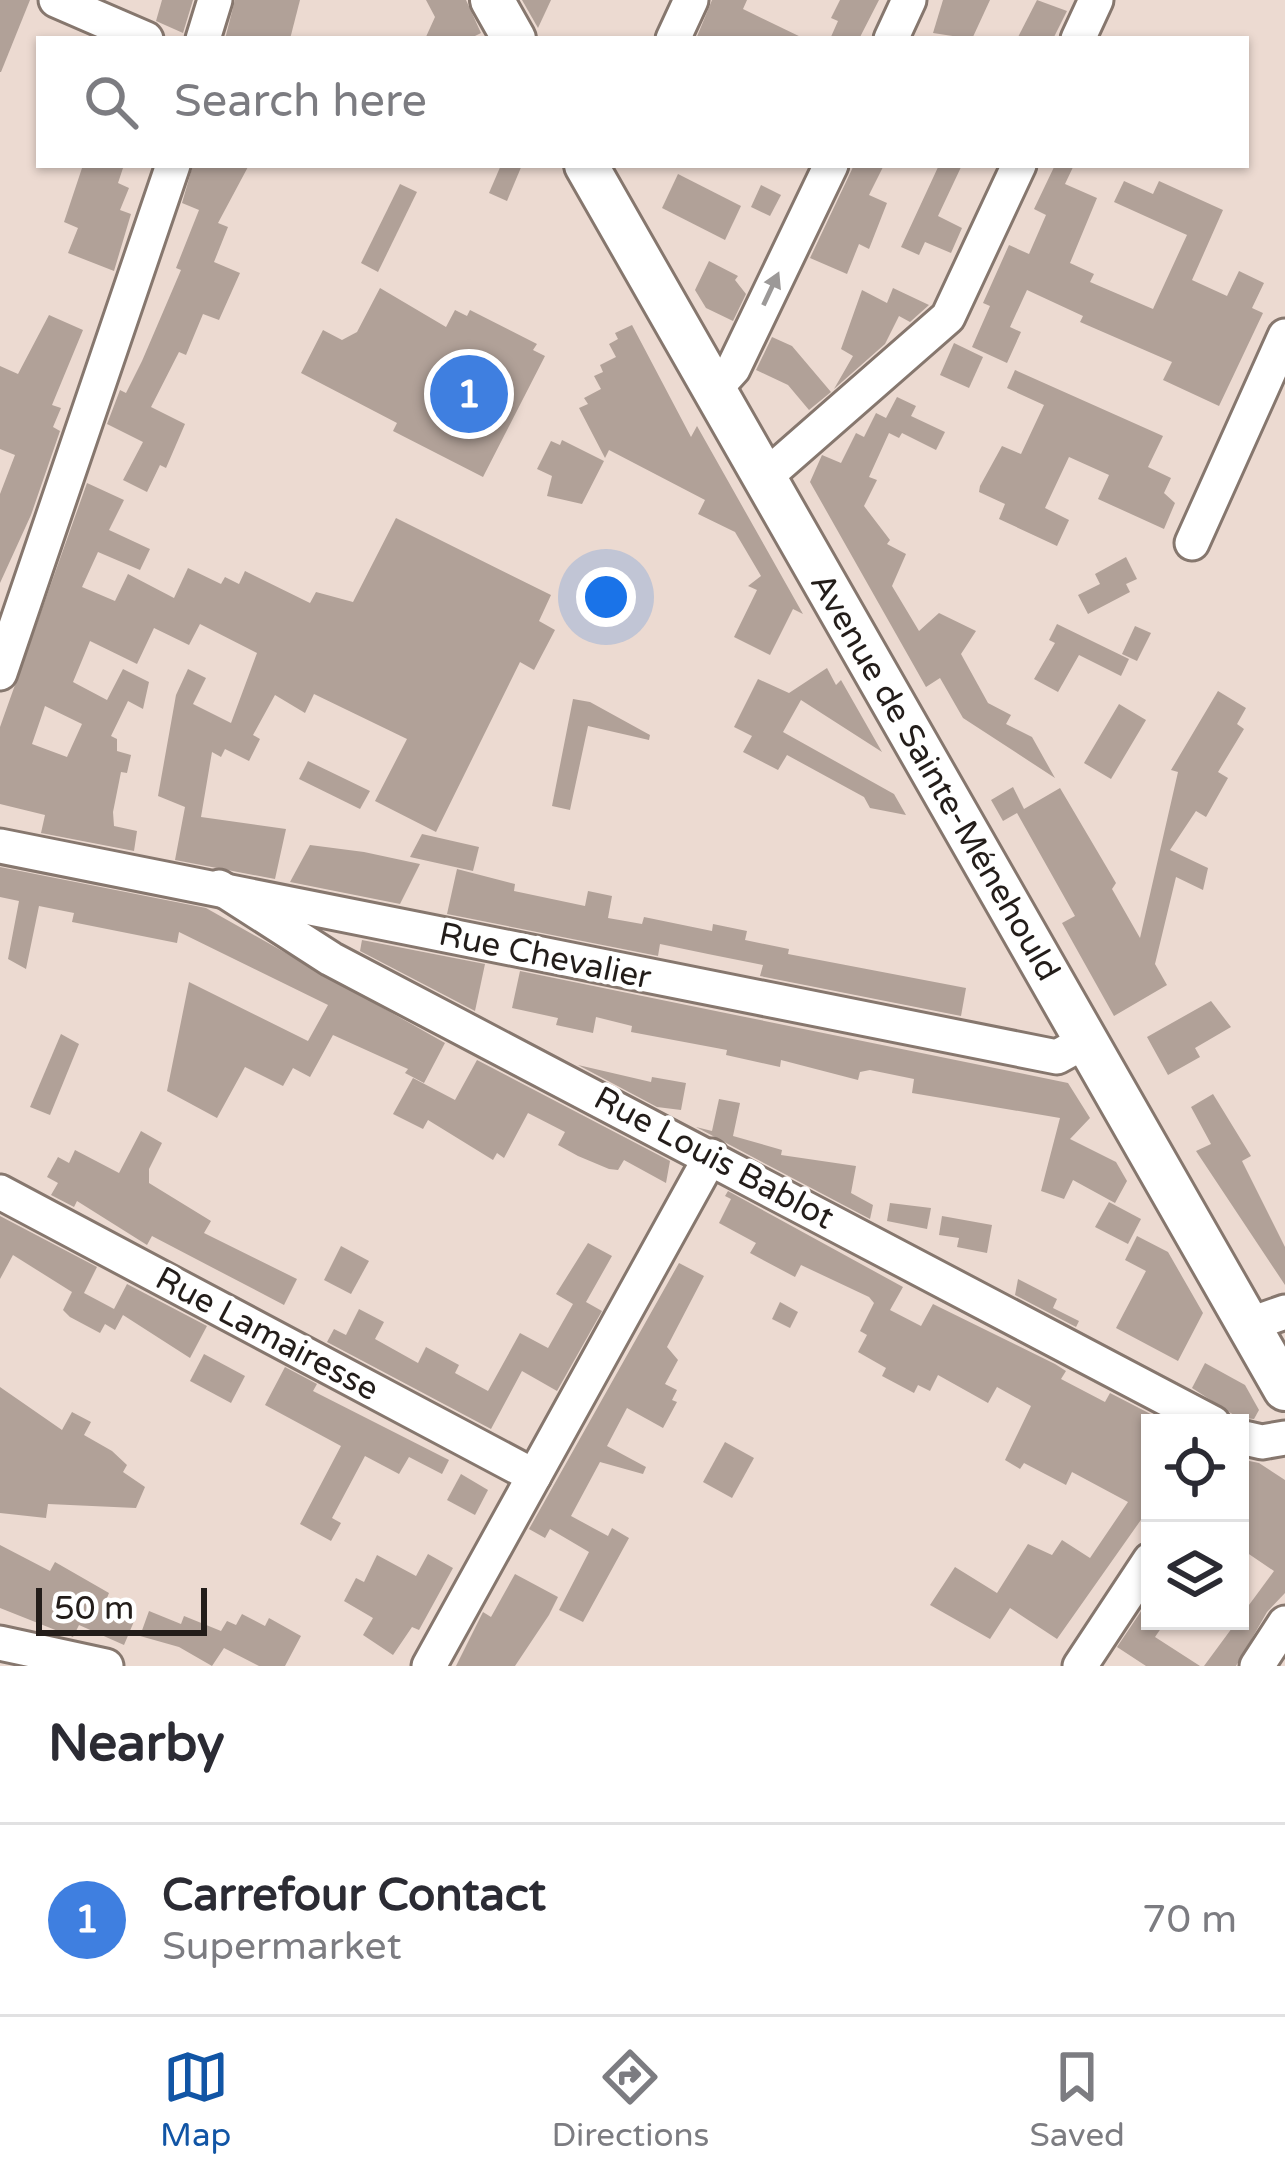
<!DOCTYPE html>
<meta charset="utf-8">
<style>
body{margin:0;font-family:"Varela Round",sans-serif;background:#f2f2f3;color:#2b2b33}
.controls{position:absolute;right:36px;bottom:36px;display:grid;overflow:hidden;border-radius:0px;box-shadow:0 3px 9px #0004}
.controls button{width:108px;height:108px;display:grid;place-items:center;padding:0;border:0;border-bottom:3px solid #e1e1e2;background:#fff;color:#2b2b33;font:60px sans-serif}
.scale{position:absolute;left:36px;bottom:30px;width:171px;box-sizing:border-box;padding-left:12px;border:6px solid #231d1a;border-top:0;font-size:33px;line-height:42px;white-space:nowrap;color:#231d1a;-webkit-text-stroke:9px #fff;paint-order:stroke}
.you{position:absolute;left:606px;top:597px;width:42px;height:42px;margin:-30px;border:9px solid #fff;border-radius:50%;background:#1a73e8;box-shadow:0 0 0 18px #1a73e833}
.badge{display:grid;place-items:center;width:78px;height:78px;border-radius:50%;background:#1155a5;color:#fff;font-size:39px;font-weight:700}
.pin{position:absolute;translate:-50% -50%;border:6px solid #fff;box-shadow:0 3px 12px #0006}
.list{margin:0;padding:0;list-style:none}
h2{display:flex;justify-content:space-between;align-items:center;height:156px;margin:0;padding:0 48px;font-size:51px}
h2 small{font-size:39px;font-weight:400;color:#7c7c81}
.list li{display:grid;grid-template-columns:78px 1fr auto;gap:36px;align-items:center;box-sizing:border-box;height:192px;padding:0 48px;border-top:3px solid #e1e1e2}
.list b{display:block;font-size:45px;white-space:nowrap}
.list p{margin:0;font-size:39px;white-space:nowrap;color:#7c7c81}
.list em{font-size:39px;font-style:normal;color:#7c7c81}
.icon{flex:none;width:66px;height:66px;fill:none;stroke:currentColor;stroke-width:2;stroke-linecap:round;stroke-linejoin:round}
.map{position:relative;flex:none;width:1285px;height:1666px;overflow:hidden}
.search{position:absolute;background:#fff;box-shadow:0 3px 9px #0004;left:36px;right:36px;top:36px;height:132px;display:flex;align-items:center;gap:30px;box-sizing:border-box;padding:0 42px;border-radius:0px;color:#7c7c81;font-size:45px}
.sheet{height:348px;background:#fff}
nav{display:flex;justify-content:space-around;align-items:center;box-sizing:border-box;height:168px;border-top:3px solid #e1e1e2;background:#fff;font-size:33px;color:#7c7c81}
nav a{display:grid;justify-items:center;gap:6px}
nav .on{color:#1155a5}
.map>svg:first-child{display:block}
.building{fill:#b1a198;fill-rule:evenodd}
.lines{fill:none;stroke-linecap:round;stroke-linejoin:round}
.minor-casing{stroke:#86776e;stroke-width:39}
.major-casing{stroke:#86776e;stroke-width:48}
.minor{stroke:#fff;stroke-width:33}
.major{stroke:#fff;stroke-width:42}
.oneway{fill:#9c9998}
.labels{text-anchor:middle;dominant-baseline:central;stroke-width:9;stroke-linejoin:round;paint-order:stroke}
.street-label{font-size:33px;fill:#231d1a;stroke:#fff}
</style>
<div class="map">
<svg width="1285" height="1666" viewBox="0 0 1285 1666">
<rect width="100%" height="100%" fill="#ecdad1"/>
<g class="building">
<polygon points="0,0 30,0 1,72 0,72"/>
<polygon points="162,0 193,0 183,33 156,21"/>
<polygon points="235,0 300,0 290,39 225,39"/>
<polygon points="426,0 466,0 481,33 469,39 425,39 435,17"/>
<polygon points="522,0 551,0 538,28"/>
<polygon points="712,0 747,0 743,9 805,39 696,39"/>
<polygon points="840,0 879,0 859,39 830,39 838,21 831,18"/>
<polygon points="943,0 990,0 972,39 933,33"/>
<polygon points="1037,0 1067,11 1053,39 1017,39"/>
<polygon points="83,165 124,165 118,183 129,188 120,210 131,214 114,271 68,253 78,228 64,222"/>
<polygon points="193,165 249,165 218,223 228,227 214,262 240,273 219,320 203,314 186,355 179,352 151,407 185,424 166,468 160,465 147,492 123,480 143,442 107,424 120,390 126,393 142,361 181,270 176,268 199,210 182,203"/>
<polygon points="501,165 522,165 507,201 489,193"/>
<polygon points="854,165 884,165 869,195 887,203 869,249 859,244 847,274 810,258"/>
<polygon points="939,165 962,165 938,216 962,228 951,253 925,242 919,255 901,247"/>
<polygon points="1055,165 1074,165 1065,184 1097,198 1070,263 1094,274 1090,282 1153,309 1187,235 1114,202 1124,181 1153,194 1159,181 1223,210 1192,280 1227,296 1239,271 1264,283 1252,308 1263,313 1219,406 1163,380 1172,362 1080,322 1083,316 1027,290 1010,327 1021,332 1007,363 972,347 990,306 983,303 1009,245 1029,254 1046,215 1034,209"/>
<polygon points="678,174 741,206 725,240 662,208"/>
<polygon points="400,184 417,192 378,272 361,263"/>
<polygon points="761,185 781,195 770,216 751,207"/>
<polygon points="709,261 738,276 735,280 746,294 733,321 706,308 695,290"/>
<polygon points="380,288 446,327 455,310 467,316 470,310 537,344 533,350 545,356 483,477 393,431 397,423 301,373 323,330 342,340 357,332"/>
<polygon points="893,288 929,305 910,322 899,316 885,344 834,389 853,356 841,349 862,290 887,303"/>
<polygon points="49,315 83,330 52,405 61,408 53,427 60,431 31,515 0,583 0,494 15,455 0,449 0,366 18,374"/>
<polygon points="632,325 691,437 697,426 803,614 793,609 770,655 734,637 757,590 748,586 761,576 735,532 698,514 705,500 609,450 605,458 579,408 588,404 584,398 601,389 594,376 603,372 600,365 616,357 609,344 618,339 615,333"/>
<polygon points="772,337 792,346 831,392 809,410 788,385 756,370"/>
<polygon points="954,343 983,357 969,388 940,375"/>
<polygon points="1015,370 1163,436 1148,467 1171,478 1164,493 1175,503 1164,529 1098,499 1109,475 1069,457 1045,508 1069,520 1057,546 999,519 1005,504 979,492 980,486 1002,446 1021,454 1044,405 1007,388"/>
<polygon points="897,397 916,406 911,416 945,432 936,450 902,433 899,438 889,433 869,477 877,480 864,506 890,540 887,544 906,554 892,586 919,631 939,613 976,631 961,654 988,703 1011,715 1006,724 1032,737 1055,778 963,718 940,678 926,687 810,482 822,455 841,463 856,433 864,437 876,413 886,418"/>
<polygon points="562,440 604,461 582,504 547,496 552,476 537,469 551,441 560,445"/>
<path d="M87,483L124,500L109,530L150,549L140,570L98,552L82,587L115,601L128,574L174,598L188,568L221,584L225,577L239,584L245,571L310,603L316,592L353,602L396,518L551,595L539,621L555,630L534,670L520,662L436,832L375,801L407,739L314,694L305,713L275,695L253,735L260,739L249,761L225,749L221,757L212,752L201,817L286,829L275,879L175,860L185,807L158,796L176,695L188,669L206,678L193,704L231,723L257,653L200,624L189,645L154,628L137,664L90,641L73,682L107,700L123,669L149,682L143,709L128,701L111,736L117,739V751L131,755L127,773L121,772L113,812L114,826L137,831L134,851L41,833L45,815L0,804V727ZM45,706L82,724L67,757L32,744Z"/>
<polygon points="1126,557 1137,579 1126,584 1130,592 1088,614 1078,595 1100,584 1095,574"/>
<polygon points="1057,624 1129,659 1121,676 1079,655 1058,692 1034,679 1055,643 1049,640"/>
<polygon points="1135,626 1151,633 1137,661 1122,654"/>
<polygon points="827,668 836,685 841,680 882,752 801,700 783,732 894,794 906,815 870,808 864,797 787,755 778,770 743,752 752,736 734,727 758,679 789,693"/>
<polygon points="1218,691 1246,708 1237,724 1244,729 1218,772 1228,778 1206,817 1196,811 1170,850 1208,868 1203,890 1176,877 1155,964 1167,985 1114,1016 1062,923 1075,916 1017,813 1003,821 991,800 1013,787 1024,809 1060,788 1116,883 1112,889 1140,938 1178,772 1171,770"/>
<polygon points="573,699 590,702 650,735 649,740 588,726 570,810 552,806"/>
<polygon points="1119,704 1146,720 1111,779 1084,763"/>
<polygon points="308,761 370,791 360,809 299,779"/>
<polygon points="422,834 479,847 473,871 410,857"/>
<polygon points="310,845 364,852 420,864 400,904 290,882"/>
<polygon points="0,867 206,908 445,1043 424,1083 405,1073 408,1069 333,1035 310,1077 293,1068 283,1086 245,1067 217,1118 167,1091 189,982 308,1041 328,1005 179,932 177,943 72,922 74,913 39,906 26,969 8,959 19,901 0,897"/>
<polygon points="457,869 515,884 514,891 585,906 588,891 612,896 608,918 642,924 644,917 712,931 713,924 747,931 745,940 789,949 788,954 966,988 961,1016 760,976 763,965 708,954 660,944 658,956 447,914"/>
<polygon points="362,940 485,964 475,1011 360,951"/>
<polygon points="520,971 1068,1083 1090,1118 1070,1139 1116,1162 1127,1181 1115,1203 1073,1180 1064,1199 1041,1191 1060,1118 912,1093 914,1079 870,1070 860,1072 858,1080 781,1060 780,1067 726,1055 727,1050 631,1032 632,1026 596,1017 593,1033 556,1025 558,1018 512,1008"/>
<polygon points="1211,1001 1231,1027 1195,1048 1200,1057 1168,1075 1147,1037"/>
<polygon points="61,1034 79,1044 50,1115 30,1107"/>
<polygon points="477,1060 670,1161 666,1183 624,1160 618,1170 609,1169 578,1156 558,1145 565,1132 528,1113 504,1158 497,1153 493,1160 428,1120 423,1129 393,1114 413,1078 455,1100"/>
<polygon points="578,1065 651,1082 652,1077 686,1083 681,1110 657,1107"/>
<polygon points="1213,1094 1251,1156 1242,1161 1285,1247 1285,1285 1196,1151 1211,1144 1191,1107"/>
<polygon points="719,1099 740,1103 733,1136 782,1150 781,1155 856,1166 851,1193 873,1205 870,1219 696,1127 712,1131"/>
<polygon points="141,1131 162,1143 149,1169 149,1183 211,1221 204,1233 297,1279 284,1305 152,1236 147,1245 77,1201 74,1207 51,1195 58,1183 47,1177 58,1157 69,1163 75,1150 119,1173"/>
<polygon points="728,1191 903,1287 890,1310 921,1326 933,1304 1055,1364 1066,1371 1061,1379 1105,1402 1110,1393 1168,1423 1150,1423 1150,1507 1057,1639 1010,1608 990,1639 930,1605 955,1567 997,1593 1028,1544 1052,1555 1062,1540 1090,1558 1128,1502 1072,1472 1066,1485 1024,1463 1020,1469 1005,1460 1031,1406 997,1387 988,1403 938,1375 930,1391 918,1385 914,1393 882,1376 886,1368 858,1352 867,1335 860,1331 874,1303 869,1297 801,1265 795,1277 750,1253 756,1243 719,1223 731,1199 725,1196"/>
<polygon points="1109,1202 1141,1219 1128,1244 1095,1227"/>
<polygon points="890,1203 931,1208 927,1229 887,1221"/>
<polygon points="0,1216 97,1267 84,1293 114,1309 127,1284 207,1326 190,1358 123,1315 115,1330 105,1324 100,1333 70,1317 63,1310 72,1292 13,1255 0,1279"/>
<polygon points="942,1216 992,1225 987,1253 957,1247 959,1238 939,1235"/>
<polygon points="1137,1236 1168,1252 1203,1313 1178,1361 1116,1328 1146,1271 1125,1260"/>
<polygon points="588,1243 612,1256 586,1302 602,1311 557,1391 522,1371 491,1429 327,1342 334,1329 346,1335 359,1309 384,1322 375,1339 418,1363 426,1347 459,1365 455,1373 488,1391 520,1333 548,1348 573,1304 556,1294"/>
<polygon points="341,1246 369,1261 351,1294 324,1280"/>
<polygon points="679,1263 704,1276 667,1347 678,1360 665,1384 677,1390 672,1400 677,1402 663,1428 627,1408 607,1446 646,1467 643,1474 600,1462 571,1516 608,1536 612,1528 629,1538 583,1622 559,1610 589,1552 550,1529 545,1538 529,1529"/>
<polygon points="1018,1279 1057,1299 1053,1308 1079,1321 1076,1327 1015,1295"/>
<polygon points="780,1302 798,1312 790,1328 772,1319"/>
<polygon points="204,1354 245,1376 231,1403 190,1381"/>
<polygon points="1205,1363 1245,1385 1259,1410 1254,1419 1237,1417 1192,1388"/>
<polygon points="285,1367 317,1384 313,1391 449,1460 442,1474 409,1457 399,1474 365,1456 332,1518 341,1523 331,1541 300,1524 341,1446 265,1405"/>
<polygon points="0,1387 62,1430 72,1412 91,1422 84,1435 112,1451 127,1465 123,1472 145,1487 136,1508 48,1504 46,1518 0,1513"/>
<polygon points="725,1442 754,1458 732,1498 703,1482"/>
<polygon points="1240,1459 1259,1463 1285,1480 1285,1593 1267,1612 1236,1666 1204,1666 1274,1571 1240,1548"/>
<polygon points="461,1474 488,1490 475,1515 447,1500"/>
<polygon points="0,1545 50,1571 55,1562 109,1593 104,1605 135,1619 124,1645 79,1625 73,1637 0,1608"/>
<polygon points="428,1554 453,1568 419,1630 412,1627 393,1655 363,1635 373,1618 344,1601 356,1578 364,1582 377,1555 416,1576"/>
<polygon points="515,1574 558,1597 549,1615 515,1666 456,1666 483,1612 491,1617"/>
<polygon points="1150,1598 1150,1621 1166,1621 1155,1637 1200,1666 1146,1666 1117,1647"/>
<polygon points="149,1611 181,1624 184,1616 221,1631 227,1621 236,1625 242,1614 265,1626 269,1618 301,1636 285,1666 259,1666 224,1648 212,1666 179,1647 140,1636"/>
</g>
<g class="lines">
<defs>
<g id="minor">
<polyline points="56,0 146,39"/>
<polyline points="203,39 215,0"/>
<polyline points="673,39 691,0"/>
<polyline points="891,39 909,0"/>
<polyline points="1078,39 1096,0"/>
<polyline points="714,390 733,369 831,165"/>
<polyline points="764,478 948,317 1019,165"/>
<polyline points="1192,543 1285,336"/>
<polyline points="0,673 173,165"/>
<polyline points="0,846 1057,1057 1086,1041"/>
<polyline points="219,887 331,959 1213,1423"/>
<polyline points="0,1192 534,1476"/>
<polyline points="1248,1325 1285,1312"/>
<polyline points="1240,1437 1262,1442 1285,1438"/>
<polyline points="0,1643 106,1666"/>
<polyline points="429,1666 711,1156"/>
<polyline points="1080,1666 1150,1560"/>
<polyline points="1257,1666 1285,1623"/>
</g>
<g id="major">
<polyline points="492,0 514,39"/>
<polyline points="586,165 1285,1389"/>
</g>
</defs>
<use href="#minor" class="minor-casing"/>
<use href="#major" class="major-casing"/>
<use href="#minor" class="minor"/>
<use href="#major" class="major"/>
</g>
<defs><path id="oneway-solid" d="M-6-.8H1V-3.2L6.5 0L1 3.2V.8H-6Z" transform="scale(3)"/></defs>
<use class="oneway" href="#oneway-solid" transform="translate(771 289) rotate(-65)"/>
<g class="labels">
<g class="street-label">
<text transform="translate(935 777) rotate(60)">Avenue de Sainte-Ménehould</text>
<text transform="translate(545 956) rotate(12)">Rue Chevalier</text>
<text transform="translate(714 1158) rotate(28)">Rue Louis Bablot</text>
<text transform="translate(267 1334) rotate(28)">Rue Lamairesse</text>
</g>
</g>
</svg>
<div class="controls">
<button><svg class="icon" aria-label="locate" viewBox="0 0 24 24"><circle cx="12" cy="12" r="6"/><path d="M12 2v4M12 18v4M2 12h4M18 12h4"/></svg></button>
<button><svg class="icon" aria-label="layers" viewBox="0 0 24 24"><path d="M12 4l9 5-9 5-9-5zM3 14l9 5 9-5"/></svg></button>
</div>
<div class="scale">50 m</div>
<div class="you"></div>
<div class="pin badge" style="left:469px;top:394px;background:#3f7fe0">1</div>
<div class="search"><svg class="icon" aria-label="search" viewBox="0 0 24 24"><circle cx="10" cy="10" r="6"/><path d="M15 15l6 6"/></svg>Search here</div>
</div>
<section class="sheet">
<h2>Nearby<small></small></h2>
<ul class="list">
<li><span class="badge" style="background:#3f7fe0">1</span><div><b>Carrefour Contact</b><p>Supermarket</p></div><em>70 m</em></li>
</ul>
</section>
<nav>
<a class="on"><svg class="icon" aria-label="map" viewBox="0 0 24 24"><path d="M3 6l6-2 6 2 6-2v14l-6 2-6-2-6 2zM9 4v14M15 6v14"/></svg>Map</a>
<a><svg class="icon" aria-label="directions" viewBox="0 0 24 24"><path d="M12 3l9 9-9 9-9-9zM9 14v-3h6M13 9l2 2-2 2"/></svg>Directions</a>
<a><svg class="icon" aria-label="saved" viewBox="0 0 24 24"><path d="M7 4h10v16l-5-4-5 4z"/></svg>Saved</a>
</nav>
